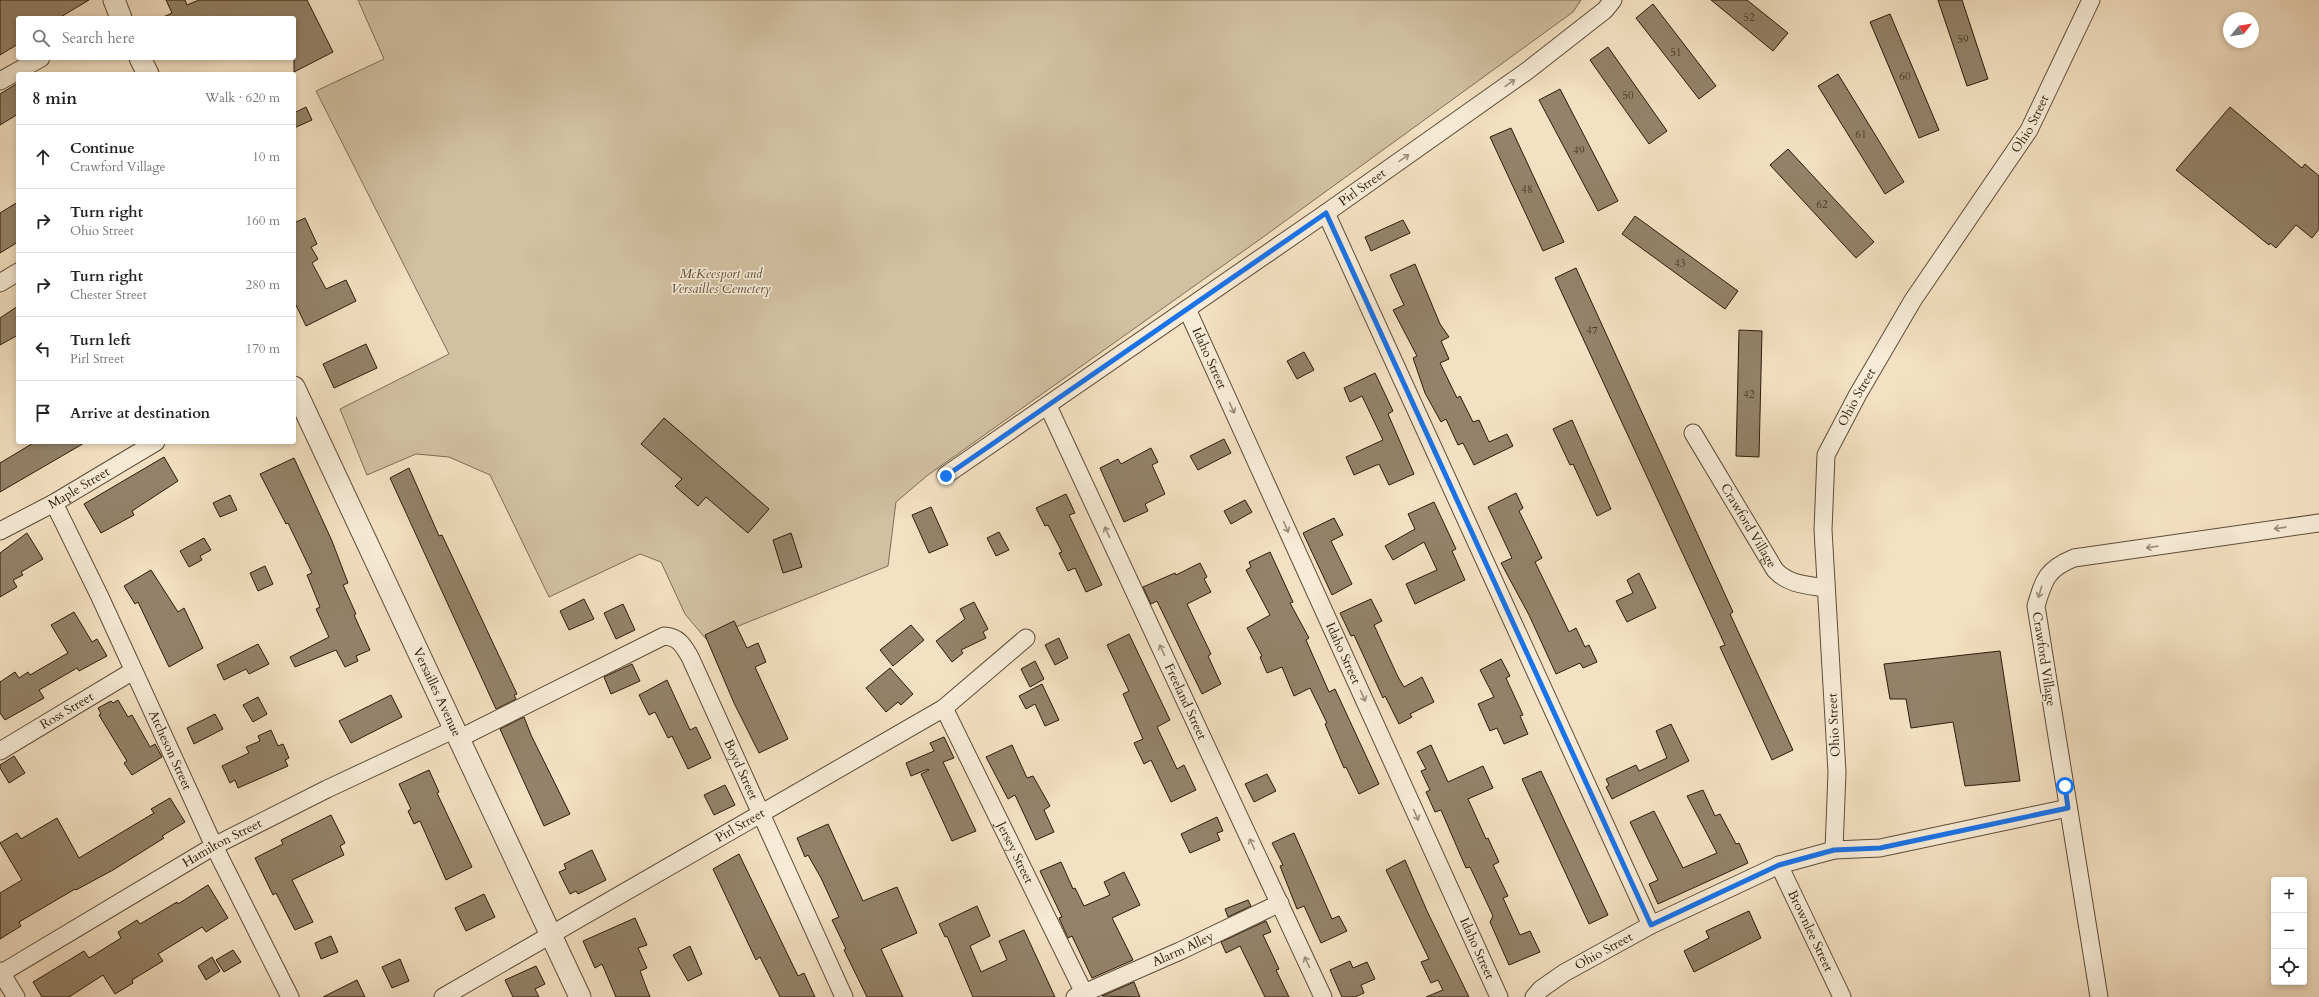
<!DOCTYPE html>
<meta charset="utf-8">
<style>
body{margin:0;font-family:Cardo,serif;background:#f6f6f6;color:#222}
.controls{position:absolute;right:12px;bottom:12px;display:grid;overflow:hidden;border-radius:4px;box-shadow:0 2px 6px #0003}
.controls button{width:36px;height:36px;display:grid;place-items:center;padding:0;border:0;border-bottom:1px solid #e0e0e0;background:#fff;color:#222;font:20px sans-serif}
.compass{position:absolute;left:2223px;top:12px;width:36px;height:36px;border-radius:50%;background:#fff;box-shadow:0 2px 6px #0003;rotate:60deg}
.stop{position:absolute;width:12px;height:12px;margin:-9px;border:3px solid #1a73e8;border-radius:50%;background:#fff}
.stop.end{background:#1a73e8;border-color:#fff;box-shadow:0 1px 4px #0008}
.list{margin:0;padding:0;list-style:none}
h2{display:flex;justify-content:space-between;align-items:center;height:52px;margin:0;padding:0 16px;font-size:17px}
h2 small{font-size:13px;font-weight:400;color:#767676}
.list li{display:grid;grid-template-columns:26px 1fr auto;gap:12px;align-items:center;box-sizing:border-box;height:64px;padding:0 16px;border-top:1px solid #e0e0e0}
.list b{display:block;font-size:15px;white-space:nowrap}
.list p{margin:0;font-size:13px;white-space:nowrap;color:#767676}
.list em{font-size:13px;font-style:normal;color:#767676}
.icon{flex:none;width:22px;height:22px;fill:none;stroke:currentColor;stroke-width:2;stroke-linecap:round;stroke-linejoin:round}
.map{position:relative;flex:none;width:2319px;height:997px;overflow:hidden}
.search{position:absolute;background:#fff;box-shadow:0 2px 6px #0003;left:16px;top:16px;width:280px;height:44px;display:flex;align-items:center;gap:10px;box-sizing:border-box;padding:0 14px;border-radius:4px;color:#767676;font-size:15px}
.panel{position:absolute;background:#fff;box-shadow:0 2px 6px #0003;left:16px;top:72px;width:280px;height:372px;border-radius:4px}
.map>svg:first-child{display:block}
.green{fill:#d2c0a3;stroke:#7e6e56}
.building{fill:#94826a;stroke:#2b1c09}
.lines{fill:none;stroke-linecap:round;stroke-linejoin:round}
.minor-casing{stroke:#5d4d38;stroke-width:19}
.tertiary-casing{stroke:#5d4d38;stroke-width:23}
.minor{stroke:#f8ecd8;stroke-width:17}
.tertiary{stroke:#f8ecd8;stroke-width:21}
.oneway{stroke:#9c8e7b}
.route{stroke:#1a73e8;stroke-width:5}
.labels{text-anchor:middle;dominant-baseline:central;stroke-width:3.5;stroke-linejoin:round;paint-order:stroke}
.number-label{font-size:11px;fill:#453621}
.street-label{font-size:13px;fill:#2b1c09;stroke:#f8ecd8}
.park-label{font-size:13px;font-style:italic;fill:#5d4d37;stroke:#f8ecd8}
</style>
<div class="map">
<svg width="2319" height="997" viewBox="0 0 2319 997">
<rect width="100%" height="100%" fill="#f4e1c3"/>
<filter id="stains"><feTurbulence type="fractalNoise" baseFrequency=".005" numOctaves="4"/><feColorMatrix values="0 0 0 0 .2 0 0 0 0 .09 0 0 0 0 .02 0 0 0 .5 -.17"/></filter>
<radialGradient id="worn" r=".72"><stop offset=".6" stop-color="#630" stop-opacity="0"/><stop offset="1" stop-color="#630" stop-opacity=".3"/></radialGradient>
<polygon class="green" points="358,0 1581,0 1573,12 1259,240 928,475 896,502 888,566 706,639 685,614 661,562 640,554 549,597 490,475 449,457 416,454 367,475 340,409 449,354 316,91 384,59"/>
<g class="building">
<polygon points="0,0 89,0 59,18 18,18 18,44 0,55"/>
<polygon points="166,0 185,0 187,5 199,0 307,0 333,52 294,72 294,18 161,18 172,13"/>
<polygon points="1711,0 1747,0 1788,33 1773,51"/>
<polygon points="1938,0 1962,0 1988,79 1967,86"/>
<polygon points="1653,4 1716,86 1699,99 1636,18"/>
<polygon points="1890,14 1939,130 1919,138 1870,22"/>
<polygon points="1608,47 1667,131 1649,144 1590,60"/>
<polygon points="1838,74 1904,182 1885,194 1818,86"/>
<polygon points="18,83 18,114 0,125 0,94"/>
<polygon points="1560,89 1618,201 1598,211 1539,100"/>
<polygon points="306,107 312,120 294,128 294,113"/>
<polygon points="2230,107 2302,168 2305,164 2319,176 2319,229 2312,238 2296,225 2276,248 2270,243 2269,245 2176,170"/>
<polygon points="1511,128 1564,242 1543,251 1490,137"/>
<polygon points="1788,149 1874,242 1856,258 1770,165"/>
<polygon points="18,202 18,242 0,253 0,213"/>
<polygon points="1635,216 1738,291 1725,309 1622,234"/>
<polygon points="305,218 317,244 311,247 318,259 312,263 326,289 346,280 356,301 306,326 294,301 294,223"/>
<polygon points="1403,220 1410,233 1371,251 1365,237"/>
<polygon points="1415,264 1440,324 1449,337 1441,341 1449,359 1440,363 1457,398 1460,396 1473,422 1479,420 1489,442 1507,434 1513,446 1474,465 1463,443 1458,445 1446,419 1441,422 1425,393 1413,358 1417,356 1393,310 1404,305 1390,275"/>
<polygon points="1576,268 1733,612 1730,614 1793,750 1772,760 1720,647 1725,645 1555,278"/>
<polygon points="18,306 18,335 0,345 0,318"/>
<polygon points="1739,330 1762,331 1759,457 1736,456"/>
<polygon points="366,344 377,368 334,388 323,364"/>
<polygon points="1304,352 1314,370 1297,379 1287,361"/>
<polygon points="1375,373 1393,411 1388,414 1414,474 1389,485 1379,464 1354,475 1346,457 1383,440 1362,396 1350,402 1344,388"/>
<polygon points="664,418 769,509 748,533 706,497 698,506 675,486 682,479 641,444"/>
<polygon points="1572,420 1611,509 1597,516 1573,464 1570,465 1553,429"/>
<polygon points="1224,439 1231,453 1198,470 1190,456"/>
<polygon points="35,442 86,442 0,492 0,463"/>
<polygon points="1151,448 1158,462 1152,465 1165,494 1145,504 1148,511 1124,522 1100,468 1118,459 1121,464"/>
<polygon points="164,457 178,481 132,511 134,515 101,533 84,504"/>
<polygon points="294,458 332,541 348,583 343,585 356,614 354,615 370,650 356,656 358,661 345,667 336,650 295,667 290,657 329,637 316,609 320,607 307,575 312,573 288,523 286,524 260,474"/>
<polygon points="409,468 439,536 442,535 517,694 514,695 516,699 496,709 390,478"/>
<polygon points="1516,493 1523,508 1519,511 1542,558 1535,562 1569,632 1576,628 1585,647 1589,645 1597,662 1583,668 1580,663 1556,674 1529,615 1501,563 1512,558 1488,507"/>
<polygon points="1066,494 1075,513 1069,515 1102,585 1086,592 1075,568 1068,571 1059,553 1062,552 1048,525 1045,526 1036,508"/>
<polygon points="230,495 237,510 220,517 213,503"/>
<polygon points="1245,500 1252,512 1231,524 1224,511"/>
<polygon points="1434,502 1456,549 1452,551 1465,580 1415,604 1406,584 1437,570 1424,542 1393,560 1385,546 1415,529 1408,514"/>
<polygon points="931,507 948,545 929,553 912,515"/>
<polygon points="1334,518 1343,535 1331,541 1352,584 1332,595 1303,533"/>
<polygon points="999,532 1009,550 996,556 987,538"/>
<polygon points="27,533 43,559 21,572 23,575 13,580 17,587 0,597 0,553"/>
<polygon points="791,533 802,567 783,573 773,540"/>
<polygon points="204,538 211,550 200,556 202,560 189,567 180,551"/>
<polygon points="1270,552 1293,602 1290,603 1309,638 1306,640 1329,692 1335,689 1379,784 1359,794 1346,767 1344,768 1325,724 1327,723 1310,688 1294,696 1282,667 1267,673 1260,657 1262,656 1247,628 1270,615 1246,570 1251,567 1249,562"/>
<polygon points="1200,563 1207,577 1204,579 1211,592 1187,604 1211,654 1208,656 1221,684 1202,694 1157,601 1151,604 1143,587 1175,573 1176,575"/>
<polygon points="265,566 273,584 258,591 250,573"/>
<polygon points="151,570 178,612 184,608 203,648 169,667 138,602 135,604 124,586"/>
<polygon points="1639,573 1656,608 1627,622 1616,601 1633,593 1627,580"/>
<polygon points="584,599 594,619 569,630 560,611"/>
<polygon points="1371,599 1382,621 1374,625 1398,677 1404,687 1422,677 1434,702 1410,714 1412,717 1399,724 1385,696 1383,698 1354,635 1351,636 1340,613"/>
<polygon points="974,602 988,629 983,632 986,638 961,650 963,653 952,662 936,641 965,619 960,609"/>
<polygon points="623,604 635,630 616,639 604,613"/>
<polygon points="74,612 92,642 97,639 107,656 79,671 77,668 39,690 44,698 5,720 0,713 0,682 15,672 19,678 28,672 30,675 68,653 51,625"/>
<polygon points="734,621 747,648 758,643 766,662 755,667 788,739 759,753 734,703 705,635"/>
<polygon points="911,625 924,640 893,666 880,650"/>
<polygon points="1129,634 1170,720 1157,727 1177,769 1184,765 1196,790 1171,802 1151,760 1144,764 1134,743 1143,739 1123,694 1129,691 1107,645"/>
<polygon points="1059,638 1068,658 1055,665 1045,645"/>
<polygon points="258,644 269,664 249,674 246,669 224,680 217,665"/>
<polygon points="2000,651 2020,781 1965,786 1953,722 1911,728 1906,699 1890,699 1884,664"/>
<polygon points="1501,659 1510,676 1506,678 1523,715 1520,716 1528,734 1504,744 1497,728 1490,731 1478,704 1494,697 1480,670"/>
<polygon points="1035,661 1044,679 1030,687 1021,669"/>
<polygon points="632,664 640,681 611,694 604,677"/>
<polygon points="890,668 913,694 901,705 898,702 886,712 866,688"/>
<polygon points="667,680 690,730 696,727 711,758 688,769 672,736 668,738 655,712 649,715 639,695"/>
<polygon points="1042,684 1059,720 1045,726 1035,704 1026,709 1019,696"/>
<polygon points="391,695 402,717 351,743 339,721"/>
<polygon points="258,697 267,714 253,722 243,705"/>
<polygon points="118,700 128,717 132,715 150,747 155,744 162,757 132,775 124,763 127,761 99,715 101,714 98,708 111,701 113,703"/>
<polygon points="215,714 223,729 194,744 187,728"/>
<polygon points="524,717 531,735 570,814 544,826 500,729"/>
<polygon points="1671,724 1689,761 1612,799 1606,787 1609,785 1606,779 1636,765 1639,771 1667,758 1656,731"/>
<polygon points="271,730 278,746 283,744 289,758 285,760 288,766 238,788 235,780 230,783 222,766 249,753 246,747 260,741 258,736"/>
<polygon points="944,737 954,758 943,762 976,831 952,841 921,774 929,770 928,769 911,776 906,763 934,751 930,743"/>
<polygon points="1012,745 1027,778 1033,776 1050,806 1044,810 1054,832 1036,840 1015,795 1008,799 986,757"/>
<polygon points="1431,745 1448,782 1483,766 1493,788 1468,799 1486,839 1488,838 1499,862 1493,865 1508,896 1503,898 1520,935 1530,931 1540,952 1509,965 1490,922 1493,916 1470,867 1466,868 1441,810 1435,812 1426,792 1430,790 1421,771 1426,769 1417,752"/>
<polygon points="14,756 25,773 9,783 0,768 0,765"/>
<polygon points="429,770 439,792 437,793 472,867 446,880 420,821 414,824 408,811 411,809 399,784"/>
<polygon points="1541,771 1608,915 1589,924 1522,779"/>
<polygon points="1267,774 1276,791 1254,802 1245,784"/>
<polygon points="725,785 735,805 714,815 704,795"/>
<polygon points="1703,790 1715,816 1720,814 1736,844 1739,843 1748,863 1658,904 1649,884 1658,880 1630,822 1654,811 1683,868 1717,853 1687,796"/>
<polygon points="170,798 185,822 162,836 164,838 113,870 76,890 75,889 19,922 21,926 0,939 0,893 22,880 0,843 17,833 21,839 57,818 79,858 154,813 151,809"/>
<polygon points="331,815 345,843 340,846 344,855 292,880 313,922 295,930 276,893 273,895 255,858 283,844 281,840"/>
<polygon points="1217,817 1223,831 1217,833 1220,840 1190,853 1181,834"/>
<polygon points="828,824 863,901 897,887 917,933 881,949 903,997 867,997 844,950 846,949 832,920 839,917 821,878 808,855 805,857 797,838"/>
<polygon points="1294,833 1332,919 1339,916 1347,931 1321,943 1304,906 1297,909 1280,866 1283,865 1272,843"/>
<polygon points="592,850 606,880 578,894 576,891 570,894 559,872 566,869 564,864"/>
<polygon points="739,854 798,976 804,973 815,997 780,997 760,957 756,960 713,869"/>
<polygon points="1405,860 1427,911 1469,997 1426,997 1443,990 1438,980 1431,983 1421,962 1429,959 1386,870"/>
<polygon points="1061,862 1073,889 1075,888 1084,906 1110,895 1104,882 1124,872 1140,905 1112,918 1133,960 1092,978 1072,936 1068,938 1059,918 1062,917 1040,871"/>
<polygon points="208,885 228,918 206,932 202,927 158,954 163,961 132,980 133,983 115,994 103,975 69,997 42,997 33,982 84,951 89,958 121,938 118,932 137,920 140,924 177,902 178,904"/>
<polygon points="484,894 495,917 466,931 455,908"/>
<polygon points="1248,900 1251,906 1228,917 1225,909"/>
<polygon points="977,906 990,936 970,946 981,972 1007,960 999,941 1024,930 1055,997 973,997 947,936 945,937 939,924"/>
<polygon points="1749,911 1761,938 1694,972 1684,951 1709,938 1706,931"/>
<polygon points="635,918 647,945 638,948 647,968 640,971 650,997 616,997 602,964 595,968 583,941"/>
<polygon points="1266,921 1271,932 1263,935 1279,969 1276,970 1289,997 1265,997 1240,946 1226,953 1221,942"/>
<polygon points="331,936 338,952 321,959 315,943"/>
<polygon points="690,946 702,974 688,981 673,955"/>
<polygon points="233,950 241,962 224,972 216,960"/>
<polygon points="212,957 220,971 206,980 198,966"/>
<polygon points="400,959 409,981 392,988 382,967"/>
<polygon points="1350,961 1353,968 1367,962 1375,979 1361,985 1364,993 1355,997 1342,997 1330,970"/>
<polygon points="536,966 545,984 535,989 539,997 513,997 505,980"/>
<polygon points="357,980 365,997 323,997"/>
<polygon points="1134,982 1140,997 1102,996"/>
</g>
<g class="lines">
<defs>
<g id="minor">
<polyline points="0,81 41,58"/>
<polyline points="1326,213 1651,925"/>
<polyline points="0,283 18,272"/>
<path id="s1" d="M1187,309L1499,997"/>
<path id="s2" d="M1048,406L1323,997"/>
<path id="s3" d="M1693,433L1775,570C1789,585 1807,585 1826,588"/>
<path id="s4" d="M946,475L1326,213L1527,71L1605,10L1613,0"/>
<path id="s5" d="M54,503L100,597L214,846L290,997"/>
<path id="s6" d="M0,531L54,503L156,442"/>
<path id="s7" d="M944,708L1086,997"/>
<path id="s8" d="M458,739L664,636C679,637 683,645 690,657L844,997"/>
<path id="s9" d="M0,751L133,671"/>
<path id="s10" d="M1834,850L1837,772L1823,530L1826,455L1858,394L1913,300L2029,130L2091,0"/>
<path id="s11" d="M1779,865L1842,997"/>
<polyline points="0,971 16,997"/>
<path id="s12" d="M0,974L214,846L327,789L453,730"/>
<path id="s13" d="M443,997L944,708L1026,638"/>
<path id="s14" d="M1075,997L1180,951L1280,903"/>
<path id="s15" d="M1534,997L1541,989L1564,973L1651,925L1779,865L1834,850L1880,848L2068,808"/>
<path d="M2099,997L2036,606C2044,579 2047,569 2074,558L2319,523"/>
</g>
<g id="tertiary">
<polyline points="114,0 121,18"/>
<polyline points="140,58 148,74"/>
<path id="s16" d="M294,387L580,997"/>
</g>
</defs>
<use href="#minor" class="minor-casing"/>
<use href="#tertiary" class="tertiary-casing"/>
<use href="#minor" class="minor"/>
<use href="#tertiary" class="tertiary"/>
</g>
<defs><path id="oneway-shaft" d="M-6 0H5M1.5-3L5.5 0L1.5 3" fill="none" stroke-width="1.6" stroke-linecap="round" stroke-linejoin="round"/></defs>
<g class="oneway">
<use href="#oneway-shaft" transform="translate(1510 83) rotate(-35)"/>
<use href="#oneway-shaft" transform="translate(1404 158) rotate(-35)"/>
<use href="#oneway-shaft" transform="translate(1232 408) rotate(66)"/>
<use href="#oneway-shaft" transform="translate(1286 527) rotate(66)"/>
<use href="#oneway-shaft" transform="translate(2280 528) rotate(172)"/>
<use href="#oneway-shaft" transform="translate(1107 532) rotate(-115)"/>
<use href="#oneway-shaft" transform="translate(2152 547) rotate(172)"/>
<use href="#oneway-shaft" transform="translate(2040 592) rotate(107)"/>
<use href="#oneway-shaft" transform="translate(1162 650) rotate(-115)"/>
<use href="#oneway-shaft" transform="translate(1363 696) rotate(66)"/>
<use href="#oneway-shaft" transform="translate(1416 815) rotate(66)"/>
<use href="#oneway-shaft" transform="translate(1252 844) rotate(-115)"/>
<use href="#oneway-shaft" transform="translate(1307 962) rotate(-115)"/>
</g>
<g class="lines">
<polyline class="route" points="946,476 1326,213 1651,925 1779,865 1834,850 1880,848 2068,808 2065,786"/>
</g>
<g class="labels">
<g class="number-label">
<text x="1749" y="17">52</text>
<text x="1963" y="39">59</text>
<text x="1676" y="52">51</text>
<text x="1905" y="76">60</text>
<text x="1628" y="95">50</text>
<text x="1861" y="134">61</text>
<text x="1579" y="150">49</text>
<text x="1527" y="189">48</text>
<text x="1822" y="204">62</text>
<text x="1680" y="263">43</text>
<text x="1592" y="330">47</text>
<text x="1749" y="394">42</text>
</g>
<g class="street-label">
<text stroke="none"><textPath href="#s10" startOffset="785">Ohio Street</textPath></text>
<text stroke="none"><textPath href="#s4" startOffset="506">Pirl Street</textPath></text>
<text stroke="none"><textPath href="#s1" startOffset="54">Idaho Street</textPath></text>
<text stroke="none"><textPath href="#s10" startOffset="461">Ohio Street</textPath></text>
<text stroke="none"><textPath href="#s6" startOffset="90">Maple Street</textPath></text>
<text stroke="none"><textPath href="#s3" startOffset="108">Crawford Village</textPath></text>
<text stroke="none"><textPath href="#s1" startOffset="378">Idaho Street</textPath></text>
<text transform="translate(2044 659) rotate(81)">Crawford Village</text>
<text stroke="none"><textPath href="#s16" startOffset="337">Versailles Avenue</textPath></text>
<text stroke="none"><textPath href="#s2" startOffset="326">Freeland Street</textPath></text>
<text stroke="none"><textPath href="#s9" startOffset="78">Ross Street</textPath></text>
<text transform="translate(1834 725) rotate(-93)">Ohio Street</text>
<text stroke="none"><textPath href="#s5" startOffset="273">Atcheson Street</textPath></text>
<text stroke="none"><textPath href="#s8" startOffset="389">Boyd Street</textPath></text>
<text stroke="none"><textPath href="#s13" startOffset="343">Pirl Street</textPath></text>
<text stroke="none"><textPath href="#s12" startOffset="258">Hamilton Street</textPath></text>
<text stroke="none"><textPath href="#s7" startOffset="161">Jersey Street</textPath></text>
<text stroke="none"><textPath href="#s11" startOffset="73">Brownlee Street</textPath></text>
<text stroke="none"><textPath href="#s1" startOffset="702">Idaho Street</textPath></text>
<text stroke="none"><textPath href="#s14" startOffset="118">Alarm Alley</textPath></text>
<text stroke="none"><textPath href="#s15" startOffset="84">Ohio Street</textPath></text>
</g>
<g class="park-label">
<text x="721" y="274">McKeesport and<tspan x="721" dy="15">Versailles Cemetery</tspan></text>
</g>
</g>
<rect width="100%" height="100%" filter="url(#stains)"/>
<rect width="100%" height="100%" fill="url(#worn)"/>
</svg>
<div class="controls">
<button>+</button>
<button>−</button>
<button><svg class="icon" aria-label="locate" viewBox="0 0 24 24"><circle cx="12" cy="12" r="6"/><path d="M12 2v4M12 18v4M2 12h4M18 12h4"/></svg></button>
</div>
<svg class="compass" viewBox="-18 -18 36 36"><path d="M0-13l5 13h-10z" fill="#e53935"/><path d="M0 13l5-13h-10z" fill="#767676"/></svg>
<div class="stop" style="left:2065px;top:786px"></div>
<div class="stop end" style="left:946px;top:476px"></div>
<div class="search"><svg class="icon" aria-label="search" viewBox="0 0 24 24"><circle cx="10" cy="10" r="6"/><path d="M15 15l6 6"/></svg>Search here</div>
<section class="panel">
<h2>8 min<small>Walk · 620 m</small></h2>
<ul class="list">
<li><svg class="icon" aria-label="ahead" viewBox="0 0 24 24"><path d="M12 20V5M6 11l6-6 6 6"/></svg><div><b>Continue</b><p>Crawford Village</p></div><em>10 m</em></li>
<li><svg class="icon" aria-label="right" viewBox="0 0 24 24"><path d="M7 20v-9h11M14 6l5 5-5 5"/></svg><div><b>Turn right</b><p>Ohio Street</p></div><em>160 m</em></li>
<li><svg class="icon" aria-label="right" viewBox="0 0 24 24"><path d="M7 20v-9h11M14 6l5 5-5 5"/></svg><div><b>Turn right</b><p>Chester Street</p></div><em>280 m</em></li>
<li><svg class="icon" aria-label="left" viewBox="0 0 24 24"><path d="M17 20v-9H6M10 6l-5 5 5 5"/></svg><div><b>Turn left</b><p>Pirl Street</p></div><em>170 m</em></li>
<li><svg class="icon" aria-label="arrive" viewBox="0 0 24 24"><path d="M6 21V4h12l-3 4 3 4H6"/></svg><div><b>Arrive at destination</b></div></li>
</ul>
</section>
</div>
